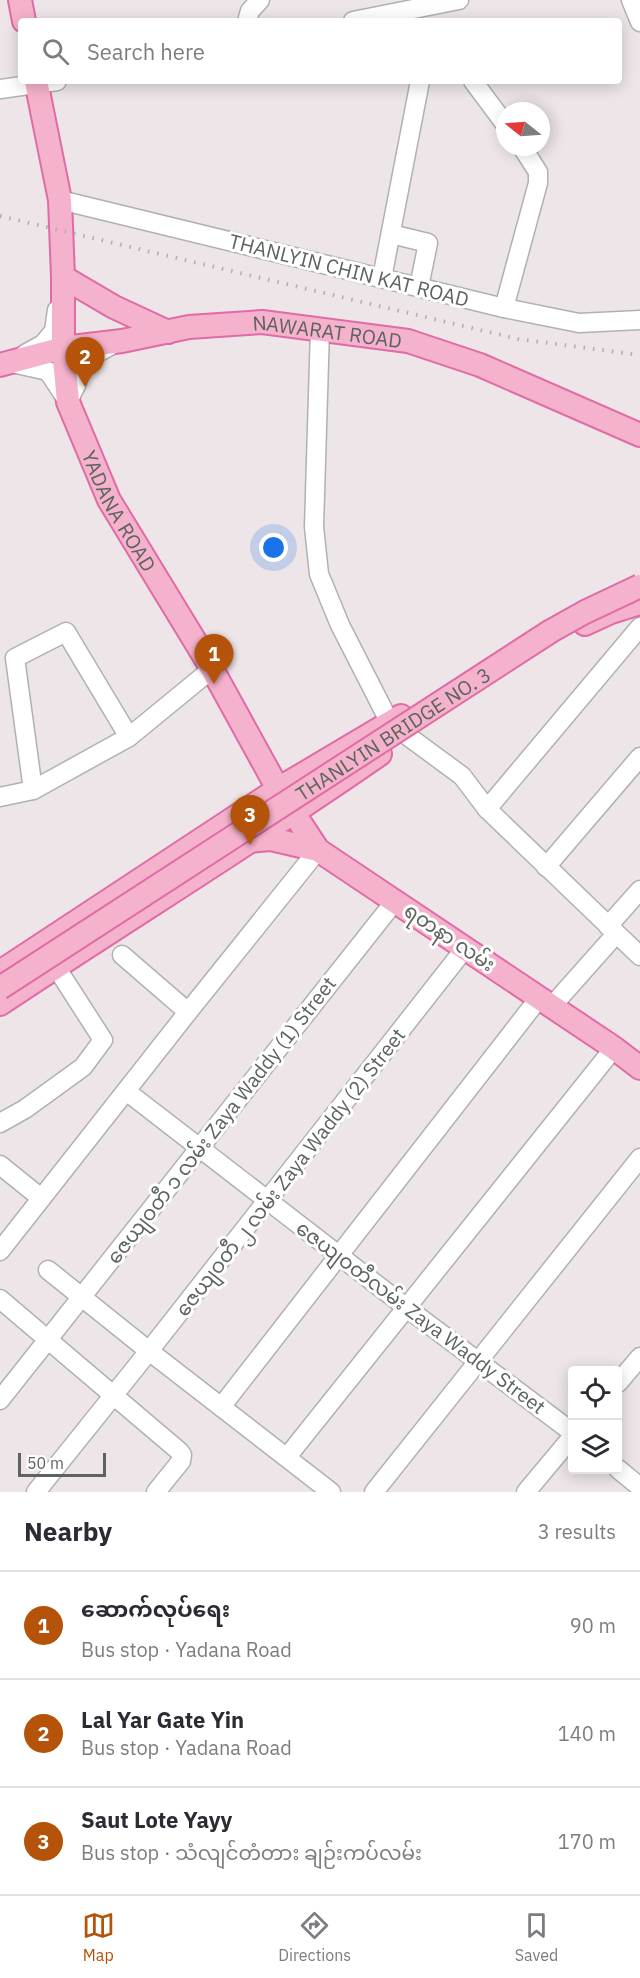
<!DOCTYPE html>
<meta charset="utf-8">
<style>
body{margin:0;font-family:"IBM Plex Sans","Noto Sans Myanmar",sans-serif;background:#f7f7f7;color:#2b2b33}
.controls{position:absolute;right:18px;bottom:18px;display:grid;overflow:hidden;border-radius:6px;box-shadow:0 3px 15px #0003}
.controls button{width:54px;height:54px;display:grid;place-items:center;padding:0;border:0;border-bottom:2px solid #e1e1e2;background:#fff;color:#2b2b33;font:30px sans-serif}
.compass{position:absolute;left:496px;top:102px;width:54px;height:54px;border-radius:50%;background:#fff;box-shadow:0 3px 15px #0003;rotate:287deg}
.scale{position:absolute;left:18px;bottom:15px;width:88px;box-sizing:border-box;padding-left:6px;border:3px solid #5d635f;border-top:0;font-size:16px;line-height:21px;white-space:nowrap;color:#5d635f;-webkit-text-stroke:4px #fff;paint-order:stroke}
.you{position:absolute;left:274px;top:548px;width:21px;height:21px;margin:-15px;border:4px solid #fff;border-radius:50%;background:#1a73e8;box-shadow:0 0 0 9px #1a73e833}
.badge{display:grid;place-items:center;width:39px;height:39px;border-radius:50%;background:#b45309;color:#fff;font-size:20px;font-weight:700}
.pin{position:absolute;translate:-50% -50px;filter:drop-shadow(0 2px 3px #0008)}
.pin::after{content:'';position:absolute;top:32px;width:21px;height:18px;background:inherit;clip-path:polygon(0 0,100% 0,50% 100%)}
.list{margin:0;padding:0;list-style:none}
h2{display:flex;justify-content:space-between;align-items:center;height:78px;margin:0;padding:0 24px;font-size:26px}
h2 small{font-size:20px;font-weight:400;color:#7c7c81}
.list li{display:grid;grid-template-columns:39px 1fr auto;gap:18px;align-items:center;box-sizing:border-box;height:108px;padding:0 24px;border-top:2px solid #e1e1e2}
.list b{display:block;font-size:22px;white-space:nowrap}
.list p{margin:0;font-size:20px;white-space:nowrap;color:#7c7c81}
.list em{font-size:20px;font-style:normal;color:#7c7c81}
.icon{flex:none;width:33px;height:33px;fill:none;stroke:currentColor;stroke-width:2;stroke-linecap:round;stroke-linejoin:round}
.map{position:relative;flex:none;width:640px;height:1492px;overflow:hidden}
.search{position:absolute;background:#fff;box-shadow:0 3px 15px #0003;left:18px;right:18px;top:18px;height:66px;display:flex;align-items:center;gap:15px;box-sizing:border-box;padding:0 21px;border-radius:6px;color:#7c7c81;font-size:22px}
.sheet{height:402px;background:#fff}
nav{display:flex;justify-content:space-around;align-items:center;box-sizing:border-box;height:84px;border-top:2px solid #e1e1e2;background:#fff;font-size:16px;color:#7c7c81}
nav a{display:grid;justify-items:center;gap:3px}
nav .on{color:#b45309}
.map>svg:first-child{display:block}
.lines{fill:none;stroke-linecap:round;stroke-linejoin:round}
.minor-casing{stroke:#aeb3b0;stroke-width:21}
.major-casing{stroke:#e06ba6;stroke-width:26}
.minor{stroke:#fff;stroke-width:18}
.major{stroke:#f5b2cc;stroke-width:22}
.rail{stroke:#aeafaf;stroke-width:4;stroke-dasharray:1.5 8;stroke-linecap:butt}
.major-bridge-casing{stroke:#e06ba6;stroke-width:26;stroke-linecap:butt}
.major-bridge{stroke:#f5b2cc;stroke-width:22}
.labels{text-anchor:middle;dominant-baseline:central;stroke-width:6;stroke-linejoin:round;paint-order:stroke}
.street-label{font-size:20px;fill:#5d635f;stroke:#fff}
</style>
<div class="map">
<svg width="640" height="1492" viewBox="0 0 640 1492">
<rect width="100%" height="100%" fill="#ede5e8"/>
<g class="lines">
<defs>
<g id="minor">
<polyline points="631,0 640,22"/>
<polyline points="247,21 250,11 260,0"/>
<polyline points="353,21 459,0"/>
<polyline points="473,81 505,124"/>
<polyline points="0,89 57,81"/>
<polyline points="60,200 504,308 579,323 640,320"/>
<polyline points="391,234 428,243 419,287"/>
<polyline points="382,278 420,81"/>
<polyline points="504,308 538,183 538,172 522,147"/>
<polyline points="320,329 314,527 319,574 340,625 390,723 462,776 487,809 640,956"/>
<polyline points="25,354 43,344 54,331 57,310"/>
<polyline points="12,363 48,371 67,400"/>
<polyline points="69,400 77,383 79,363 110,346"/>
<polyline points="33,790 15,658 66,632 129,737"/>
<polyline points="0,797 33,790 129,737 212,669"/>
<polyline points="487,809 640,627"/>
<polyline points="546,867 640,757"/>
<polyline points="608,926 640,890"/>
<polyline points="122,955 188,1012"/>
<polyline points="552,1006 616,934"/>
<polyline points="126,1091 407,1308 572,1432"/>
<polyline points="0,1123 25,1109 83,1067 103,1040 56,967"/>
<polyline points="0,1165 41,1198"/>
<polyline points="0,1251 188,1012 318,850"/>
<polyline points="48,1270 149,1351 331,1492"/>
<polyline points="0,1299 179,1451 182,1455 181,1461 156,1492"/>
<polyline points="618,1383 640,1357"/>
<polyline points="0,1400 395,901"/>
<polyline points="221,1407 539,998"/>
<polyline points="287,1457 614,1048"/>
<polyline points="618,1469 640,1487"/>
<polyline points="36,1492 149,1351 466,947"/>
<polyline points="374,1492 640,1158"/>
<polyline points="526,1492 572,1437"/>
</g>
<g id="major">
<polyline points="20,0 24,21"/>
<path id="s1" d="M36,81L60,200L63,277V348L68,402L109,500L212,669L278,789L318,850L614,1048L640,1068"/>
<polyline points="63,277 114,307 168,332"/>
<path id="s2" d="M0,365L63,348L122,341L189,327L262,322L408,341L480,365L640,435"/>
<polyline points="585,624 611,612 640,603"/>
<polyline points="249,841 271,839 318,850"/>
<polyline points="0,972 278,789 401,716"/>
<path d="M0,1004C126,920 255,841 380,754"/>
</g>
</defs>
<use href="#minor" class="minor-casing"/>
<use href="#major" class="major-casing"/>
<use href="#minor" class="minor"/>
<use href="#major" class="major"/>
<polyline class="rail" points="0,216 518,339 640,355"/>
<defs>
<g id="major-bridge">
<path id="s3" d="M0,988L551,631L585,612L640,586"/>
</g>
</defs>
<use href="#major-bridge" class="major-bridge-casing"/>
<use href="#major-bridge" class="major-bridge"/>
</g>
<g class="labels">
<g class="street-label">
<text transform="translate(349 270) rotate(14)">THANLYIN CHIN KAT ROAD</text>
<text stroke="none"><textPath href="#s2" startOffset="332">NAWARAT ROAD</textPath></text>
<text stroke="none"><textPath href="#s1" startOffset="444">YADANA ROAD</textPath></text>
<text stroke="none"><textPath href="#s3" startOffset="468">THANLYIN BRIDGE NO. 3</textPath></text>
<text transform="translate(450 937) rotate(34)">ရတနာ လမ်း</text>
<text transform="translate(221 1120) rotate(-52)">ဇေယျဝတီ ၁ လမ်း Zaya Waddy (1) Street</text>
<text transform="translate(290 1172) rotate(-52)">ဇေယျဝတီ ၂ လမ်း Zaya Waddy (2) Street</text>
<text transform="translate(421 1317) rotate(37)">ဇေယျဝတီလမ်း Zaya Waddy Street</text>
</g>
</g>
</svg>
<div class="controls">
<button><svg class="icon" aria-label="locate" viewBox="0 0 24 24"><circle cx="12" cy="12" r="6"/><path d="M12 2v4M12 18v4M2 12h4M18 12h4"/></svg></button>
<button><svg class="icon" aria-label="layers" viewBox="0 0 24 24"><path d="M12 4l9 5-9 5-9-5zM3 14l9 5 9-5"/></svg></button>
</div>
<svg class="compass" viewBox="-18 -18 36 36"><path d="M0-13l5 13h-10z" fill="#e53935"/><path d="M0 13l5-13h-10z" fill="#7c7c81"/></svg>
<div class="scale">50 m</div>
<div class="you"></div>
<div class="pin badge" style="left:214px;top:684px">1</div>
<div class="pin badge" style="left:85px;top:387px">2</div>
<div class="pin badge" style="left:250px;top:845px">3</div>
<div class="search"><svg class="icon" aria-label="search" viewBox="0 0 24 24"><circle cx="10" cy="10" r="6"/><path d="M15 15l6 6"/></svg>Search here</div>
</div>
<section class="sheet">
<h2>Nearby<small>3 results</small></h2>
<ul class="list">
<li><span class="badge">1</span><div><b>ဆောက်လုပ်ရေး</b><p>Bus stop · Yadana Road</p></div><em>90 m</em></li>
<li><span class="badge">2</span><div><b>Lal Yar Gate Yin</b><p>Bus stop · Yadana Road</p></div><em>140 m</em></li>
<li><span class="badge">3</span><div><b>Saut Lote Yayy</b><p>Bus stop · သံလျင်တံတား ချဉ်းကပ်လမ်း</p></div><em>170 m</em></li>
</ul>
</section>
<nav>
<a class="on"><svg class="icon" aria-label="map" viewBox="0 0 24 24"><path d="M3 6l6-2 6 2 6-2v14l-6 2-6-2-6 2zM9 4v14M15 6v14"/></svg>Map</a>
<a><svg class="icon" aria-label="directions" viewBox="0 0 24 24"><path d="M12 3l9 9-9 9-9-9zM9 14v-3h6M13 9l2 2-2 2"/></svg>Directions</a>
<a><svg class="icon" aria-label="saved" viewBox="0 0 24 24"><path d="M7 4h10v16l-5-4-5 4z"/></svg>Saved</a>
</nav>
